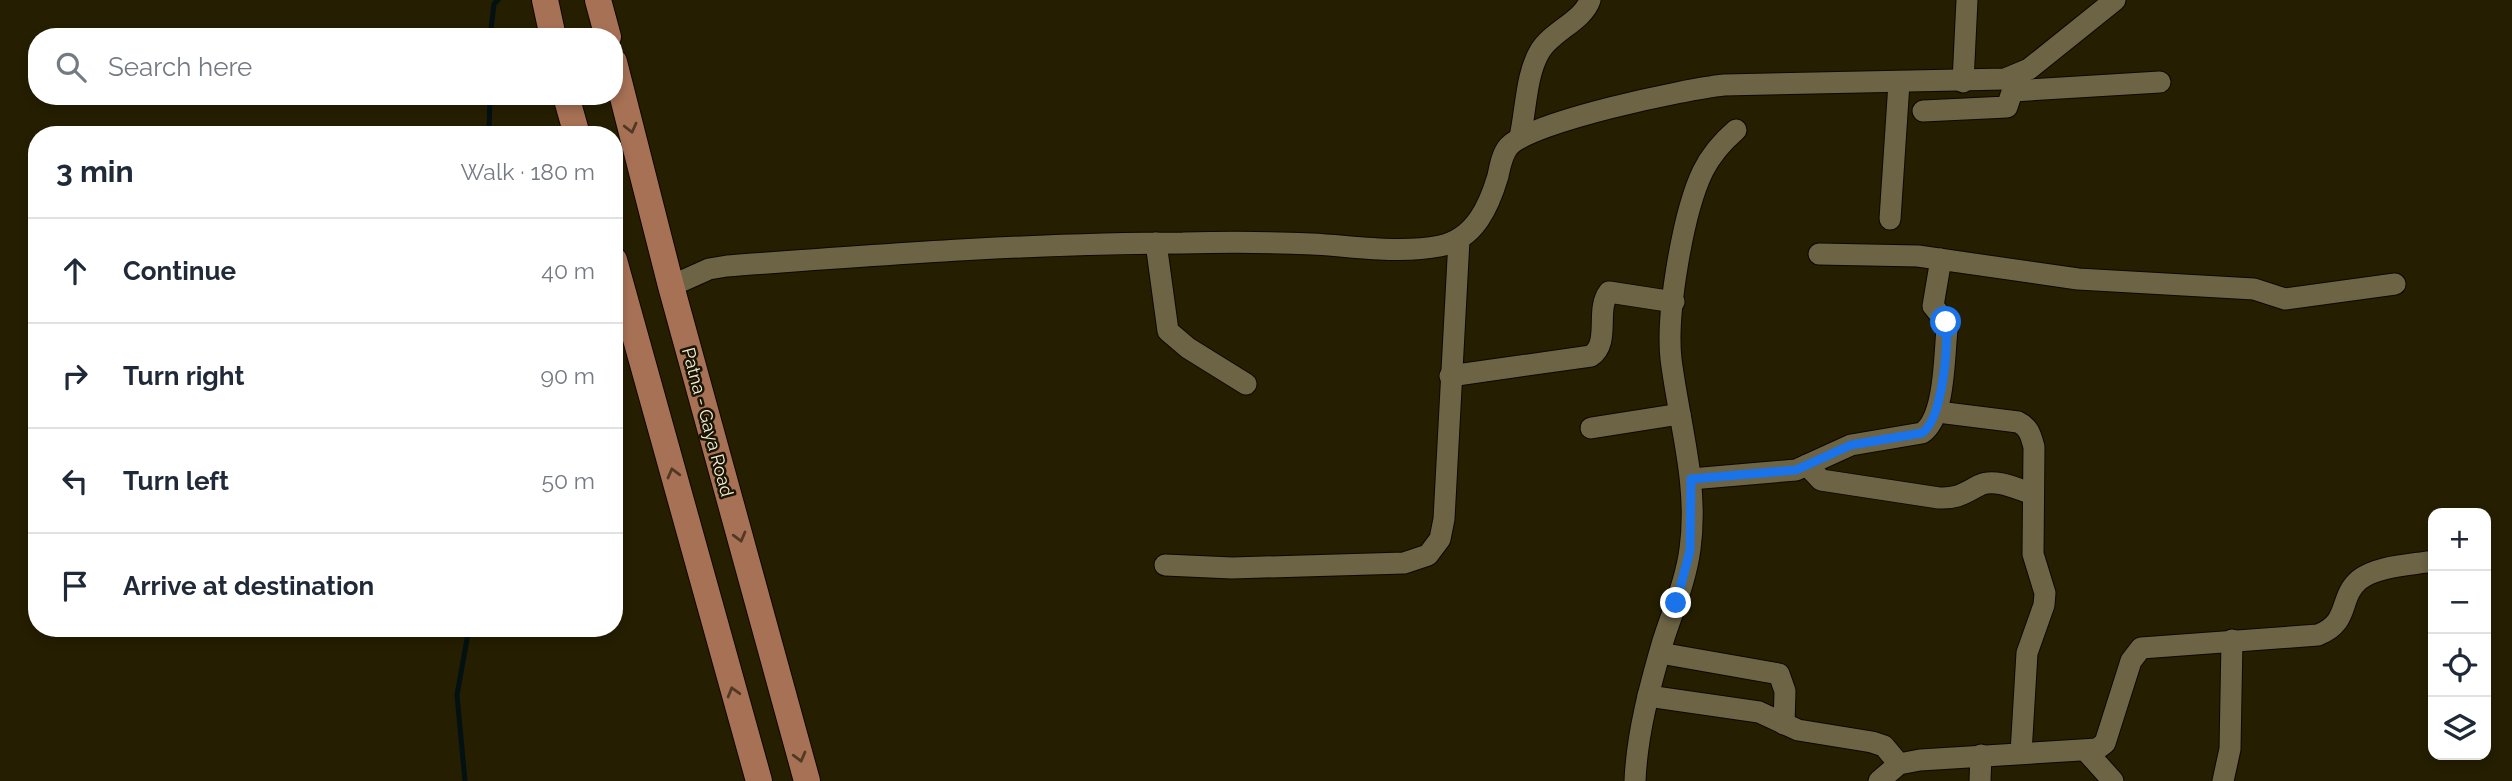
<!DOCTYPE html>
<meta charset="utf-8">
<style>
body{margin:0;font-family:Raleway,sans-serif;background:#f2f2f3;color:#1f2937}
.controls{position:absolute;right:21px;bottom:21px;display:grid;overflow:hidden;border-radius:14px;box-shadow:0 4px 10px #0003}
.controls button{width:63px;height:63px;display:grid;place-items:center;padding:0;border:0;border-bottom:2px solid #e0e1e3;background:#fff;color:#1f2937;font:35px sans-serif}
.stop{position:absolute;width:21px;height:21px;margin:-16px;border:5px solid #1a73e8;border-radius:50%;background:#fff}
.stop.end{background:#1a73e8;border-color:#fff;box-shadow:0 2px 7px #0008}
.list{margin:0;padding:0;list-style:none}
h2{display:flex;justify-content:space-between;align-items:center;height:91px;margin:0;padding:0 28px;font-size:30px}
h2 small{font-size:23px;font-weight:400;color:#747a83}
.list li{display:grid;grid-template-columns:46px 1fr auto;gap:21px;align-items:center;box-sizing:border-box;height:105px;padding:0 28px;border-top:2px solid #e0e1e3}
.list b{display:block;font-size:26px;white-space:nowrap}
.list em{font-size:23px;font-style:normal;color:#747a83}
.icon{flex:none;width:38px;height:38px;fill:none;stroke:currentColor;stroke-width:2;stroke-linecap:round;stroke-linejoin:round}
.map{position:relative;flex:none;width:2512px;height:781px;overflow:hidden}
.search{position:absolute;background:#fff;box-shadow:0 4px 10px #0003;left:28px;top:28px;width:595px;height:77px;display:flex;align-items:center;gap:18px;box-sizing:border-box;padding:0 24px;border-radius:28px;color:#747a83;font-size:26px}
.panel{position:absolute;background:#fff;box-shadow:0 4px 10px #0003;left:28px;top:126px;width:595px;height:511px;border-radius:28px}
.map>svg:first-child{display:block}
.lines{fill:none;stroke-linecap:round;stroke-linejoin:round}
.stream{stroke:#031113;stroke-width:5}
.minor-casing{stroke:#0e0700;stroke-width:23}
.major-casing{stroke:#0e0700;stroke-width:28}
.minor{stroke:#6c6444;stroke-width:21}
.major{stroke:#a77155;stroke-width:26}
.oneway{stroke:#523923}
.route{stroke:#1a73e8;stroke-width:9}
.labels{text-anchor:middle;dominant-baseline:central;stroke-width:5;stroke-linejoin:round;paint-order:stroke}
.street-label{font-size:18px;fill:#f2eedb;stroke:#1a1401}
</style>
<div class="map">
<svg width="2512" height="781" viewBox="0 0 2512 781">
<rect width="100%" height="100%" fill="#251e00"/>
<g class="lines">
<g class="stream">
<polyline points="490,37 494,4 498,0"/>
<polyline points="489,135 490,96"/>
<polyline points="465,781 457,695 469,628"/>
</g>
<defs>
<g id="minor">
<polyline points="1963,82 1967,0"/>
<polyline points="2013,91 2160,82"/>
<polyline points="1923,111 2007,107 2016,80"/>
<path d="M1520,137C1526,110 1526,74 1540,51C1552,31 1583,21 1590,0"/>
<polyline points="1890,219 1899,83"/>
<polyline points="1156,243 1168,331 1188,348 1246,384"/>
<polyline points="1819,254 1918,256 2078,279 2254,289 2285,299 2395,284"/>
<path d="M671,286L709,269L727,266C879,255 1030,243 1183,243C1226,242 1269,242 1312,244C1353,246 1399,254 1440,246C1475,239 1489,206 1498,176C1500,166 1502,154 1509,146C1533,121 1686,89 1724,85L2005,79L2029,69L2115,0"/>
<path d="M1450,376L1591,356C1611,342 1595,310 1609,292L1674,302"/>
<path d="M1938,412L2018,422C2029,427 2031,436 2034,447L2033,554L2045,593L2044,605L2027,653L2021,753"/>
<polyline points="1591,428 1680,414"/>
<path d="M1807,465L1821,480L1939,498C1958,499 1964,493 1980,485C1996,478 2017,489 2033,494"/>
<path d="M1691,479L1796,470L1851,445L1922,433C1945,418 1944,357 1947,330L1946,322L1933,306L1941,259"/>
<polyline points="1165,565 1232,568 1404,563 1428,555 1440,539 1444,519 1459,240"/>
<polyline points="1660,653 1779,674 1785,691 1784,724"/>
<polyline points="1648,696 1759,712 1798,730 1872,742 1884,746 1899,764"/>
<polyline points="2087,752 2113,781"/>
<path d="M1635,781C1637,733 1650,686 1663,641C1673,610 1686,580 1690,549C1699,484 1679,423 1671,359C1666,314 1683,212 1703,171C1711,155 1722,142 1736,130"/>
<path d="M1879,781L1899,764L1920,760L2097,749L2105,743L2131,661L2141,648L2318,635C2351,622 2338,598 2359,580C2376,566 2411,565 2433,561"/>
<polyline points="1980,781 1981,755"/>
<polyline points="2223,781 2230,749 2232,640"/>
</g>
<g id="major">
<polyline points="545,0 553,37"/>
<polyline points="598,0 608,37"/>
<polyline points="614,62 671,286 807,781"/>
<polyline points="566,96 577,135"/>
<polyline points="614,260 759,781"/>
</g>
</defs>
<use href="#minor" class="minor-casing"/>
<use href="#major" class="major-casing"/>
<use href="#minor" class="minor"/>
<use href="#major" class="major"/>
</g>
<defs><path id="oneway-chevron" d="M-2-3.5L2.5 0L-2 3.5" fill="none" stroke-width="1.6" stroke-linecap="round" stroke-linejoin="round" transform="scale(1.75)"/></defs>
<g class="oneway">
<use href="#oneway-chevron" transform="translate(631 128) rotate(76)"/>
<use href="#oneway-chevron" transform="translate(673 473) rotate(-105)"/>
<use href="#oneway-chevron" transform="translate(740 537) rotate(75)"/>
<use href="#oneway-chevron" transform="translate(733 692) rotate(-106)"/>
<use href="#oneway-chevron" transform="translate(800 757) rotate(75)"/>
</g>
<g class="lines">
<path class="route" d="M1676,603L1690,551L1691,479L1796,470L1851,445L1922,433C1942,420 1949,346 1946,322"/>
</g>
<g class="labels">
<g class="street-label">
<text transform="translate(708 422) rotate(75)">Patna - Gaya Road</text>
</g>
</g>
</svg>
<div class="controls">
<button>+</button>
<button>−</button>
<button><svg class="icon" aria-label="locate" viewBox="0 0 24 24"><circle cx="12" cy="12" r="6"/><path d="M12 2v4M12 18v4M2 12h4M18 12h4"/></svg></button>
<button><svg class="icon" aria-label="layers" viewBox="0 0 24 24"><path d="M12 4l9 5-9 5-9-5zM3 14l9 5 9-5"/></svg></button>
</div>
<div class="stop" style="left:1946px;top:322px"></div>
<div class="stop end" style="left:1676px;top:603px"></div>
<div class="search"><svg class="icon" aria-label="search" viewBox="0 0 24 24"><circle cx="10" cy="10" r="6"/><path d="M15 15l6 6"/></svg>Search here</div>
<section class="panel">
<h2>3 min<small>Walk · 180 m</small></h2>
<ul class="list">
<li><svg class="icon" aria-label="ahead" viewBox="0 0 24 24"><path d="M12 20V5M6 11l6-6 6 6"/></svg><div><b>Continue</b></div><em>40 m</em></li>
<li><svg class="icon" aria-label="right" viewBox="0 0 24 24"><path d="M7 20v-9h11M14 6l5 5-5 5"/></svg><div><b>Turn right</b></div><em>90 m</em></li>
<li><svg class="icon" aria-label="left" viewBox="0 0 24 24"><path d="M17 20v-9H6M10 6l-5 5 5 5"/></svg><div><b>Turn left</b></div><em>50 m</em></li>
<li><svg class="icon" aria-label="arrive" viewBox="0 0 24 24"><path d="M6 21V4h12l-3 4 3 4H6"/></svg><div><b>Arrive at destination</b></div></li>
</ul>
</section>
</div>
